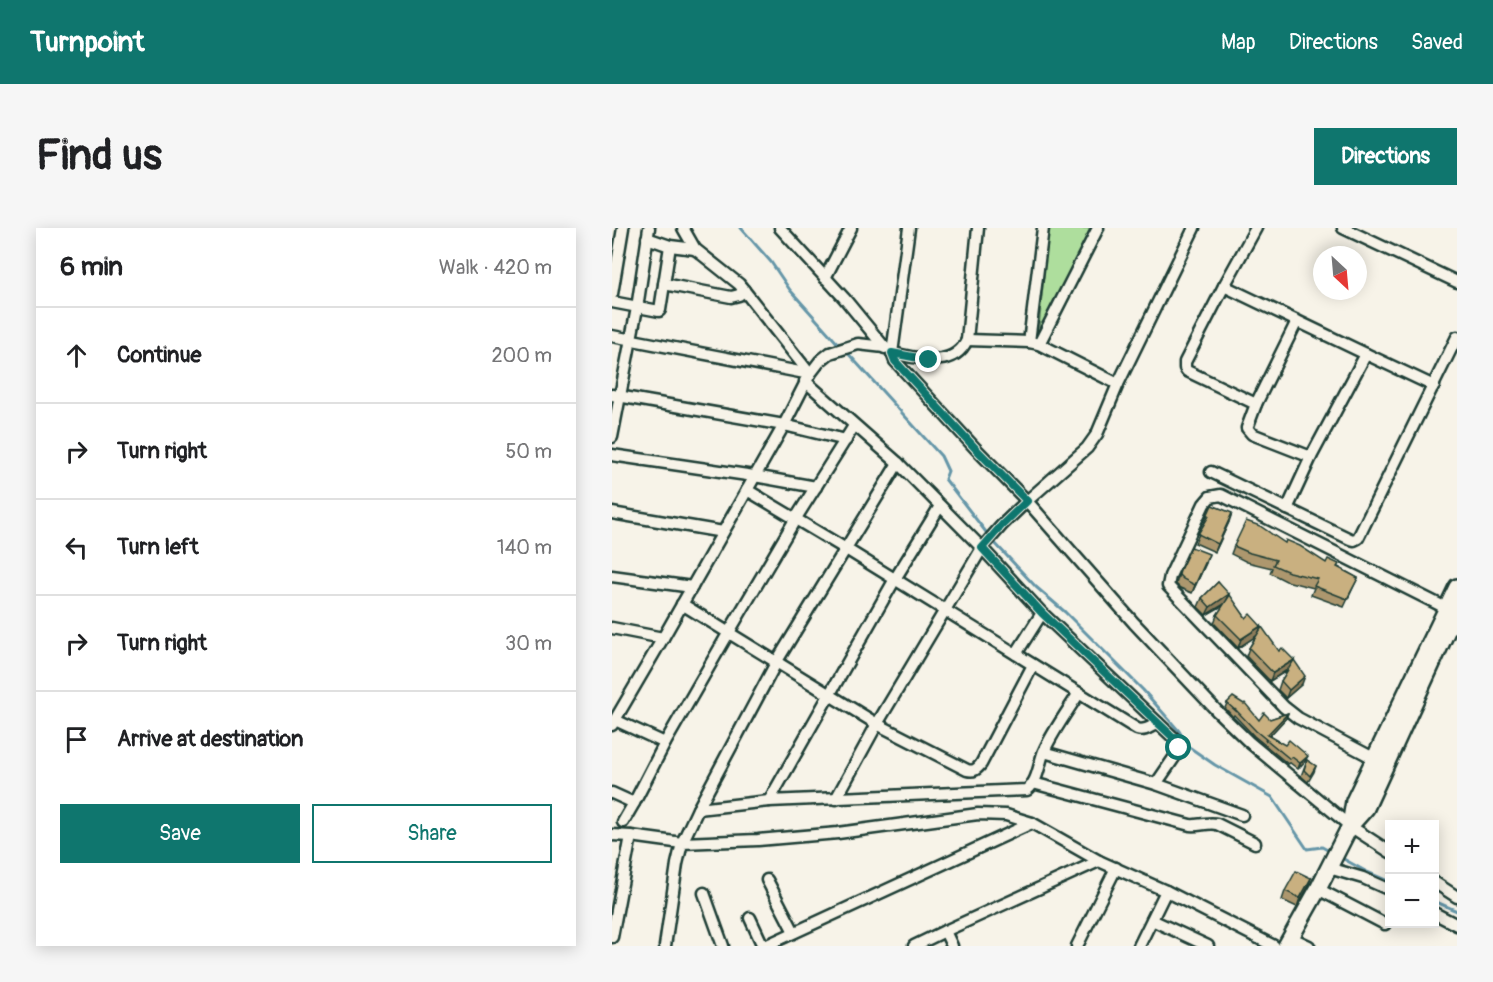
<!DOCTYPE html>
<meta charset="utf-8">
<style>
body{margin:0;font-family:Pangolin,sans-serif;background:#f6f6f6;color:#202124}
.controls{position:absolute;right:18px;bottom:18px;display:grid;overflow:hidden;border-radius:0px;box-shadow:0 3px 15px #0003}
.controls button{width:54px;height:54px;display:grid;place-items:center;padding:0;border:0;border-bottom:2px solid #e0e0e0;background:#fff;color:#202124;font:30px sans-serif}
.compass{position:absolute;left:701px;top:18px;width:54px;height:54px;border-radius:50%;background:#fff;box-shadow:0 3px 15px #0003;rotate:154deg}
.stop{position:absolute;width:18px;height:18px;margin:-14px;border:4px solid #0f766e;border-radius:50%;background:#fff}
.stop.end{background:#0f766e;border-color:#fff;box-shadow:0 2px 6px #0008}
.list{margin:0;padding:0;list-style:none}
h2{display:flex;justify-content:space-between;align-items:center;height:78px;margin:0;padding:0 24px;font-size:26px}
h2 small{font-size:20px;font-weight:400;color:#757577}
.list li{display:grid;grid-template-columns:39px 1fr auto;gap:18px;align-items:center;box-sizing:border-box;height:96px;padding:0 24px;border-top:2px solid #e0e0e0}
.list b{display:block;font-size:22px;white-space:nowrap}
.list em{font-size:20px;font-style:normal;color:#757577}
.actions{display:flex;gap:12px;padding:18px 24px}
.actions a{flex:1;padding:14px 0;border:2px solid #0f766e;border-radius:0px;text-align:center;font-size:21px;color:#0f766e}
.actions .main{background:#0f766e;color:#fff}
.icon{flex:none;width:33px;height:33px;fill:none;stroke:currentColor;stroke-width:2;stroke-linecap:round;stroke-linejoin:round}
.map{position:relative;flex:none;width:845px;height:718px;overflow:hidden;border-radius:0px}
header{display:flex;align-items:center;gap:36px;box-sizing:border-box;height:84px;padding:0 30px;background:#0f766e;color:#fff}
header strong{font-size:28px}
nav{display:flex;gap:33px;margin-inline-start:auto;font-size:21px}
.intro{display:flex;align-items:center;justify-content:space-between;box-sizing:border-box;height:144px;padding:0 36px}
h1{margin:0;font-size:42px}
.button{padding:15px 27px;border-radius:0px;background:#0f766e;color:#fff;font-size:21px;font-weight:700}
main{display:flex;gap:36px;padding:0 36px}
aside{flex:1;background:#fff;border-radius:0px;box-shadow:0 3px 15px #0003}
.map>svg:first-child{display:block}
.park{fill:#aede9d;stroke:#668e68;stroke-width:1.5}
.lines{fill:none;stroke-linecap:round;stroke-linejoin:round}
.stream{stroke:#6596a8;stroke-width:3}
.street-casing{stroke:#1f3d34;stroke-width:15}
.secondary-casing{stroke:#1f3d34;stroke-width:20}
.street{stroke:#f7f3e8;stroke-width:10}
.secondary{stroke:#f7f3e8;stroke-width:15}
.wall{fill:#ad976e;stroke:#1f3d34;stroke-width:1.5}
.shaded-wall{fill:#8d7b5a;stroke:#1f3d34;stroke-width:1.5}
.building{fill:#c9b080;stroke:#1f3d34;stroke-width:1.5}
.route{stroke:#0f766e;stroke-width:8}
</style>
<header>
<strong>Turnpoint</strong>
<nav><a>Map</a><a>Directions</a><a>Saved</a></nav>
</header>
<div class="intro"><h1>Find us</h1><a class="button">Directions</a></div>
<main>
<aside>
<h2>6 min<small>Walk · 420 m</small></h2>
<ul class="list">
<li><svg class="icon" aria-label="ahead" viewBox="0 0 24 24"><path d="M12 20V5M6 11l6-6 6 6"/></svg><div><b>Continue</b></div><em>200 m</em></li>
<li><svg class="icon" aria-label="right" viewBox="0 0 24 24"><path d="M7 20v-9h11M14 6l5 5-5 5"/></svg><div><b>Turn right</b></div><em>50 m</em></li>
<li><svg class="icon" aria-label="left" viewBox="0 0 24 24"><path d="M17 20v-9H6M10 6l-5 5 5 5"/></svg><div><b>Turn left</b></div><em>140 m</em></li>
<li><svg class="icon" aria-label="right" viewBox="0 0 24 24"><path d="M7 20v-9h11M14 6l5 5-5 5"/></svg><div><b>Turn right</b></div><em>30 m</em></li>
<li><svg class="icon" aria-label="arrive" viewBox="0 0 24 24"><path d="M6 21V4h12l-3 4 3 4H6"/></svg><div><b>Arrive at destination</b></div></li>
</ul>
<div class="actions"><a class="main">Save</a><a>Share</a></div>
</aside>
<div class="map">
<svg width="845" height="718" viewBox="0 0 845 718">
<rect width="100%" height="100%" fill="#f7f3e8"/>
<filter id="ink" filterUnits="userSpaceOnUse"><feTurbulence type="fractalNoise" baseFrequency=".0167" numOctaves="2"/><feDisplacementMap in="SourceGraphic" scale="12" xChannelSelector="R" yChannelSelector="G"/><feConvolveMatrix kernelMatrix="1 2 1 2 8 2 1 2 1" color-interpolation-filters="sRGB"/></filter>
<g filter="url(#ink)">
<polygon class="park" points="436,0 482,0 426,111"/>
<g class="lines">
<g class="stream">
<polyline points="129,0 159,34 178,62 228,118"/>
<polyline points="233,122 329,228 336,243 333,251 377,308"/>
<polyline points="381,313 424,359 453,384 531,462 567,503 577,519 603,537 660,569 695,621 710,619 719,624"/>
<polyline points="728,629 755,644 778,654"/>
<polyline points="822,673 845,683"/>
</g>
<defs>
<g id="street">
<polyline points="71,0 83,21 127,56 198,146"/>
<polyline points="168,0 232,70 273,120"/>
<polyline points="297,0 280,125 283,133 364,221 415,273 522,395 606,484 637,514 738,598 778,624"/>
<polyline points="731,0 845,54"/>
<polyline points="35,10 58,18 83,21"/>
<polyline points="213,50 239,0"/>
<polyline points="52,56 119,69 127,67 132,62"/>
<polyline points="612,58 644,0"/>
<polyline points="0,66 11,0"/>
<polyline points="0,74 47,83 48,82 58,18"/>
<polyline points="685,93 644,176 635,200 640,206 699,229"/>
<polyline points="0,108 198,146"/>
<polyline points="355,112 417,114 427,116 506,156"/>
<polyline points="417,114 431,0"/>
<polyline points="427,116 486,0"/>
<path d="M280,125C306,130 341,142 355,112L366,0"/>
<polyline points="193,153 286,235 370,320 430,385 564,512 566,516 566,524 544,556"/>
<polyline points="0,167 172,197 234,212"/>
<polyline points="644,176 575,143 573,140 573,134 612,58 754,126"/>
<polyline points="0,209 25,80 37,0"/>
<polyline points="0,227 142,248 204,259"/>
<polyline points="599,244 738,311 742,312 746,310 845,109"/>
<path d="M135,262L234,321L525,501C533,504 539,498 546,495"/>
<polyline points="675,281 699,229 754,126 822,158"/>
<polyline points="0,285 111,304"/>
<polyline points="0,348 80,359"/>
<path d="M70,376L265,496L355,542C362,544 365,541 369,536L421,437"/>
<polyline points="0,400 51,410"/>
<polyline points="404,426 430,385"/>
<polyline points="3,492 53,515"/>
<polyline points="0,497 51,410 172,197 198,146 208,133 218,125 246,116 272,119"/>
<polyline points="432,524 544,556 630,587"/>
<polyline points="767,533 686,490 672,479 556,358 558,348 592,276 598,269 609,267 840,383"/>
<path d="M421,555L578,597C588,598 596,594 605,596L643,615"/>
<polyline points="0,565 22,575"/>
<polyline points="224,571 265,496 370,320 390,297 415,273 475,220 485,206 506,156 582,0"/>
<polyline points="157,573 283,351 328,278"/>
<path d="M86,581L157,573L415,562C426,554 427,535 432,523C441,503 455,484 467,465"/>
<polyline points="11,594 22,575 53,515 117,404 184,290 242,198"/>
<polyline points="0,607 19,608 70,615 86,581 165,433 286,235"/>
<polyline points="717,640 751,650 778,662"/>
<polyline points="155,652 182,704"/>
<polyline points="822,654 845,669"/>
<polyline points="706,661 773,696"/>
<polyline points="92,665 111,718"/>
<polyline points="822,685 845,697"/>
<polyline points="138,690 151,718"/>
<polyline points="540,692 596,718"/>
<polyline points="333,703 340,718"/>
<polyline points="0,709 19,608"/>
<polyline points="678,709 697,718"/>
<polyline points="53,718 65,636 70,615 146,612 226,605 366,586 394,587 420,595 487,633 554,663 662,718"/>
<polyline points="153,718 420,595"/>
<polyline points="302,718 333,703 487,633"/>
<polyline points="465,718 504,640"/>
<polyline points="527,718 554,663"/>
</g>
<g id="secondary">
<polyline points="738,598 742,573 845,359"/>
<polyline points="674,718 706,661 738,598 754,580 845,381"/>
</g>
</defs>
<use href="#street" class="street-casing"/>
<use href="#secondary" class="secondary-casing"/>
<use href="#street" class="street"/>
<use href="#secondary" class="secondary"/>
</g>
<g class="wall">
<polygon points="595,288 617,294 603,324 583,315"/>
<polygon points="673,315 714,335 726,339 746,350 742,358 732,379 699,367 702,360 674,353 658,345 660,340 635,334 619,326 622,318"/>
<polygon points="594,335 580,365 568,360 564,356 568,342"/>
<polygon points="606,354 634,390 649,398 648,402 667,423 681,435 690,456 674,470 666,462 669,453 676,442 658,453 634,428 637,420 644,408 626,420 602,395 605,387 612,377 594,387 586,379 590,370"/>
<polygon points="615,475 647,492 658,491 676,485 674,490 657,508 693,533 686,541 678,535 676,536 642,508 622,487 621,489 613,480"/>
<polygon points="695,532 704,538 702,544 696,554 689,548"/>
<polygon points="699,650 696,659 685,679 670,672 673,663"/>
</g>
<g class="shaded-wall">
<polygon points="620,285 617,294 603,324 606,316"/>
<polygon points="597,326 594,335 580,365 583,357"/>
<polygon points="617,366 614,375 594,387 598,379"/>
<polygon points="649,398 646,407 626,420 629,411"/>
<polygon points="682,432 678,440 658,453 661,445"/>
<polygon points="693,448 690,456 674,470 677,462"/>
<polygon points="676,485 674,490 653,513 655,507"/>
<polygon points="696,528 693,533 686,541 688,535"/>
<polygon points="699,650 696,659 685,679 688,670"/>
</g>
<g class="building">
<polygon points="600,277 620,285 606,316 586,306 597,288 595,288"/>
<polygon points="634,293 648,298 673,315 674,312 688,318 714,335 716,331 727,336 725,339 746,350 735,371 702,358 706,351 677,344 661,337 664,332 638,325 622,318"/>
<polygon points="579,319 597,326 583,357 571,351 567,347 568,342"/>
<polygon points="606,354 617,366 598,379 590,370"/>
<polygon points="618,367 634,390 638,386 649,398 629,411 605,387"/>
<polygon points="650,399 667,423 670,420 682,432 661,445 637,420"/>
<polygon points="682,432 693,448 677,462 669,453"/>
<polygon points="621,469 632,476 633,475 647,492 652,485 658,491 676,485 655,507 673,517 677,512 696,528 688,535 680,529 678,531 644,503 624,482 624,483 615,475"/>
<polygon points="695,532 704,538 698,548 692,542"/>
<polygon points="684,643 699,650 688,670 673,663"/>
</g>
</g>
<g class="lines" filter="url(#ink)">
<polyline class="route" points="317,132 280,125 283,133 364,221 415,273 390,297 370,320 430,385 564,512 567,516 567,520"/>
</g>
</svg>
<div class="controls">
<button>+</button>
<button>−</button>
</div>
<svg class="compass" viewBox="-18 -18 36 36"><path d="M0-13l5 13h-10z" fill="#e53935"/><path d="M0 13l5-13h-10z" fill="#757577"/></svg>
<div class="stop" style="left:567px;top:520px"></div>
<div class="stop end" style="left:317px;top:132px"></div>
</div>
</main>
